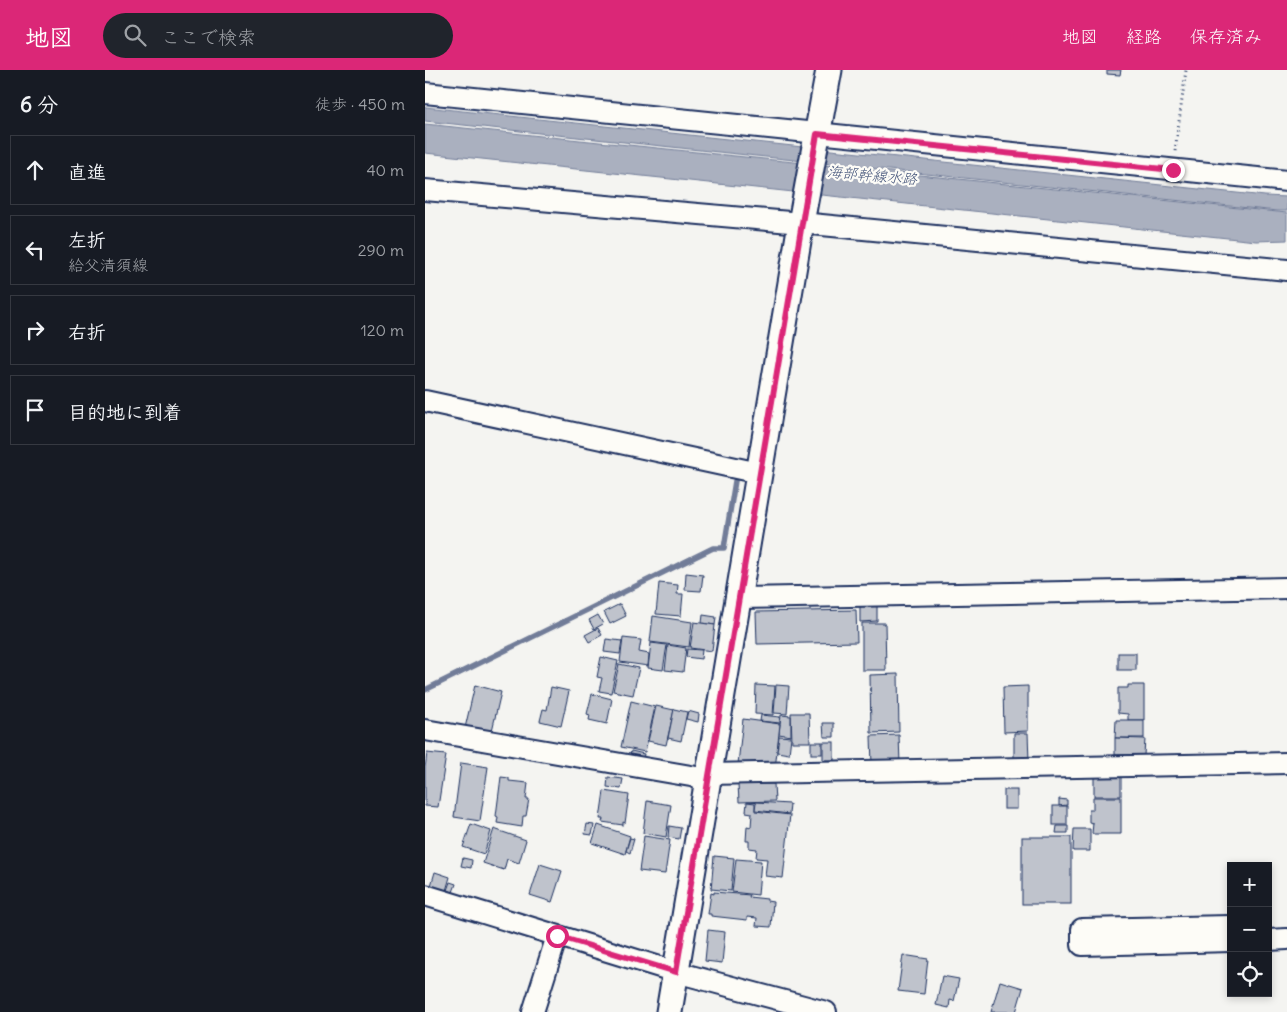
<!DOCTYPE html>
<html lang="ja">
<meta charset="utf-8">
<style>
body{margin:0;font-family:Delius,"Klee One",sans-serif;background:#20242c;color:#f1f3f6}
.controls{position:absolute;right:15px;bottom:15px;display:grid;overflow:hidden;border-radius:0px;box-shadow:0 2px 8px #0003}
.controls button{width:45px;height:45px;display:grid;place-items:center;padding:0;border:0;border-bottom:1px solid #363941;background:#171b24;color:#f1f3f6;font:25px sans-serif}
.stop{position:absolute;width:15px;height:15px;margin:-11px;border:4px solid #db2777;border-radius:50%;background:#fff}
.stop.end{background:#db2777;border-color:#fff;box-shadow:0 1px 5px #0008}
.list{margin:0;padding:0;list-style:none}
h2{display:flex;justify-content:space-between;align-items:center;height:65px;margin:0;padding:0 20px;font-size:21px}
h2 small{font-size:16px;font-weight:400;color:#9ea1a6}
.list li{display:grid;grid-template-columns:32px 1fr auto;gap:15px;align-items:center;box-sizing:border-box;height:70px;margin:0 10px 10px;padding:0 10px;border:1px solid #363941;border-radius:0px}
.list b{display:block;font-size:19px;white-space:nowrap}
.list p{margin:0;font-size:16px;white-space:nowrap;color:#9ea1a6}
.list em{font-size:16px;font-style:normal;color:#9ea1a6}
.icon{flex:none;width:28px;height:28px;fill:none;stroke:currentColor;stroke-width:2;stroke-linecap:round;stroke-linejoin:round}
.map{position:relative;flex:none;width:862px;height:942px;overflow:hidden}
header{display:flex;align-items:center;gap:30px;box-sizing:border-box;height:70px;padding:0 25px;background:#db2777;color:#fff}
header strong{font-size:24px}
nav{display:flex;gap:28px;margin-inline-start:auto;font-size:18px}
.search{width:350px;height:45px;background:#20242c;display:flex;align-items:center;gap:12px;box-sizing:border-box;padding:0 18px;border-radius:28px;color:#9ea1a6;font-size:19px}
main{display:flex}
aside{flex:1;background:#171b24}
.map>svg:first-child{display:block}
.water{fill:#aab0bf;stroke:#717c98}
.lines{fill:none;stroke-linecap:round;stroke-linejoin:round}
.stream{stroke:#717c98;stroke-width:5.5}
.building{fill:#bfc3cc;stroke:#1b2f5e}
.minor-casing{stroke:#1b2f5e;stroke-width:24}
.major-casing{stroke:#1b2f5e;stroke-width:29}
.path{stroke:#1b2f5e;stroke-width:3;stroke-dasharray:1 4;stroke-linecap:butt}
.minor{stroke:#fdfcf7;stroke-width:20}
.major{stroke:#fdfcf7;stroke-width:25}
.route{stroke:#db2777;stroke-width:6}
.labels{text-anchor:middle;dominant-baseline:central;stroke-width:4.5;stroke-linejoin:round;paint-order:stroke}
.water-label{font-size:15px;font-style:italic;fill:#46567b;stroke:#fdfcf7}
</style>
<header>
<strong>地図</strong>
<div class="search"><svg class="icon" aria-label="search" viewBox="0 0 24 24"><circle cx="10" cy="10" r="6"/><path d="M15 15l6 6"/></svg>ここで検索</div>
<nav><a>地図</a><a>経路</a><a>保存済み</a></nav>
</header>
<main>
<aside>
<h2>6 分<small>徒歩 · 450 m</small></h2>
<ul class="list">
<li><svg class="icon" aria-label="ahead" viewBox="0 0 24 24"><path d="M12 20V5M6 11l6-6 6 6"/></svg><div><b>直進</b></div><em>40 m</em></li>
<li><svg class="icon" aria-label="left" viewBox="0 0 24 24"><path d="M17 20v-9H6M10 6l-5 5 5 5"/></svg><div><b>左折</b><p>給父清須線</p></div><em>290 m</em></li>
<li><svg class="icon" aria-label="right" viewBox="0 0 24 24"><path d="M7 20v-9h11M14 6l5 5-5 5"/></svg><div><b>右折</b></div><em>120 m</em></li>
<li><svg class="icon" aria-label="arrive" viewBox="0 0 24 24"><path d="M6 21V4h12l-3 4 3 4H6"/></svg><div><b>目的地に到着</b></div></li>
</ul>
</aside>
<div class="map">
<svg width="862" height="942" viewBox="0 0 862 942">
<rect width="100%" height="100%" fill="#f4f4f1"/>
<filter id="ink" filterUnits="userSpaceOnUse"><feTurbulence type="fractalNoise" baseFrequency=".02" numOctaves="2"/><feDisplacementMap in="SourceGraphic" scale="10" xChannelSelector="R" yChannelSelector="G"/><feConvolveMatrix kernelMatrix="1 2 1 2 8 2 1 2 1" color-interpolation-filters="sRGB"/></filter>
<g filter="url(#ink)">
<g class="water">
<polygon points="0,37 840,126 862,127 862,141 852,141 0,51"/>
<polygon points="0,54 862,143 862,170 831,171 0,83"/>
</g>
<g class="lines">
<polyline class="stream" points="0,620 288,478 299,478 310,411"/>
</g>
<g class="building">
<polygon points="682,0 696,0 695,5 682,4"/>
<polygon points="261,503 278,505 276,521 260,520"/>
<polygon points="234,513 253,515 252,524 258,524 256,546 231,544"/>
<polygon points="195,534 201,546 185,554 179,542"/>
<polygon points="435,535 452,535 452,551 435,552"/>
<polygon points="431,540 432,572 332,574 331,542"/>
<polygon points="173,545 178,554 169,559 164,550"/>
<polygon points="278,545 291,547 290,555 277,553"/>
<polygon points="228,546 267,552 264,577 225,572"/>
<polygon points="269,552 290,555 287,581 265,578"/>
<polygon points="437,553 460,553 461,600 437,600"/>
<polygon points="173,558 177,565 164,572 160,565"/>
<polygon points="198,568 216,570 214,582 224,584 223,596 195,592"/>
<polygon points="181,569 197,571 195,584 179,582"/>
<polygon points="226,573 242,575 238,600 223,598"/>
<polygon points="243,575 261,578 258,602 240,600"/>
<polygon points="262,579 277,580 276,589 261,587"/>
<rect x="693" y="583" width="18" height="17"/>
<polygon points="176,587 193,591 186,623 174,621 177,608 172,607"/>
<polygon points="194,594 214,598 208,625 188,621"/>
<polygon points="473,604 474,662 446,663 445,605"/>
<polygon points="50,615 76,622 66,665 40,658"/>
<polygon points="331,615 350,616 348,645 330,644"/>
<polygon points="351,615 364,616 362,644 349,643"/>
<polygon points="703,615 719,615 719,650 703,650 703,644 693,643 693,618 703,618"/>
<polygon points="603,616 603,661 579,662 578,617"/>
<polygon points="126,617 144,621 136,656 115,651 118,639 122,640"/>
<polygon points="167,624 187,629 182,654 164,650 165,645 162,644"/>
<polygon points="206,631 230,637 220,682 196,677"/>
<polygon points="231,636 249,640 241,675 223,671"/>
<polygon points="249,639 262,642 256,671 243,668"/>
<polygon points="263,641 274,644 273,652 261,649"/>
<polygon points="366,643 384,643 385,672 367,672"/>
<polygon points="336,645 355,647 355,653 335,651"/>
<polygon points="356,645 366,646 366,666 354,664"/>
<polygon points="318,649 355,654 350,699 313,694"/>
<polygon points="691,650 719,650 719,668 690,668"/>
<polygon points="398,653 409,653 409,667 399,667"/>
<polygon points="589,663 603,663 604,691 589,691"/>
<polygon points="474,665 475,694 447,695 446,666"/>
<polygon points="354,666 366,667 364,684 352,682"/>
<polygon points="690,668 720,669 719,685 690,685"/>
<rect x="386" y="672" width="11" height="12"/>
<rect x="398" y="672" width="11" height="18"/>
<polygon points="206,681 219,684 217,694 204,691"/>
<polygon points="2,683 21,685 13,737 0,736 0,698"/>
<polygon points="36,693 63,697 55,751 29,747"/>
<rect x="669" y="706" width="27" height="20"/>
<polygon points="76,707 84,708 84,711 103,713 101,729 104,729 101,746 98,746 97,757 72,753 73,747 71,746"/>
<polygon points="183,707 198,709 196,719 182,717"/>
<polygon points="313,714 349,714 350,731 314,732"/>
<rect x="579" y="720" width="13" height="19"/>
<polygon points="179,721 204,725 200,753 198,752 198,755 177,752 178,749 175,749"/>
<polygon points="668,727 696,727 696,764 667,764 668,753 664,752 664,740 668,740"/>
<polygon points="634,729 642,730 642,735 634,736"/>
<polygon points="222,731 246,735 241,767 218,763"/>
<polygon points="322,732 330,733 330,741 365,745 358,808 340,806 342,789 331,788 332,779 324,778 324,771 321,771 322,756 326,757 327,743 321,742"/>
<polygon points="331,732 365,734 364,744 330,740"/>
<rect x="628" y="736" width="14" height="19"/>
<polygon points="46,754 66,761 59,784 38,777"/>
<polygon points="162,754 169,755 167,765 160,764"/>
<polygon points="173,755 205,766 200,784 167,773"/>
<polygon points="244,756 256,758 254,769 243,767"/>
<polygon points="632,756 643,756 643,763 631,763"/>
<polygon points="69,759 101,770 94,793 82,789 79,800 58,793"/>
<polygon points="649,759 665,759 665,781 648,781"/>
<polygon points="219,766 245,770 240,804 214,801"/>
<rect x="597" y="767" width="49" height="67"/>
<polygon points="205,768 209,769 205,783 201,781"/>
<polygon points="289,786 309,788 306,821 286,819"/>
<polygon points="38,788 47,790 46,798 36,796"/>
<polygon points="311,789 336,791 333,825 307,822"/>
<polygon points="115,794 137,801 127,832 105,825"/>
<polygon points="10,802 25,807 20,824 5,819"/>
<polygon points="25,812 31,814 28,822 22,820"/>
<polygon points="289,822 325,825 324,827 342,829 342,831 348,832 346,857 331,856 332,848 322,847 322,850 286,846 286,844 283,844 286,823 289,824"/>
<polygon points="283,860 300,862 297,893 280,891"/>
<polygon points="478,885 503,889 499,924 473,921"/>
<polygon points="517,906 534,909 529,931 525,930 524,938 511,935"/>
<polygon points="575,911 598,918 591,942 566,942"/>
</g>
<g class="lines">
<defs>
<g id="minor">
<polyline points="0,23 862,111"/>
<polyline points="0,120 376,153 862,200"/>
<polyline points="0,331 334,403"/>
<polyline points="314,528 862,518"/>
<polyline points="0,660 283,709"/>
<polyline points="284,704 862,693"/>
<polyline points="0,825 251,902 401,942"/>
<polyline points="806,856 657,859 657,875 806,871"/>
<polyline points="843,870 862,869"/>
<polyline points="108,942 132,866"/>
</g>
<polyline id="major" points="244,942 376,153 404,0"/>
</defs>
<use href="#minor" class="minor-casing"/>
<use href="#major" class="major-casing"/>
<polyline class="path" points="750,81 761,0"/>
<use href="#minor" class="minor"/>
<use href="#major" class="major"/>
</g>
</g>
<g class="lines" filter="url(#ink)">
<polyline class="route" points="132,866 251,902 392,64 748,100"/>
</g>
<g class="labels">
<g class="water-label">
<text transform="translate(447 105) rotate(5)">海部幹線水路</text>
</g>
</g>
</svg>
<div class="controls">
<button>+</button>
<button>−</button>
<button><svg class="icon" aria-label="locate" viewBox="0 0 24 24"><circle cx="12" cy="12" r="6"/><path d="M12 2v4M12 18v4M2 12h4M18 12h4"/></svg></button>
</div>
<div class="stop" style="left:132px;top:866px"></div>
<div class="stop end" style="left:748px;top:100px"></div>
</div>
</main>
